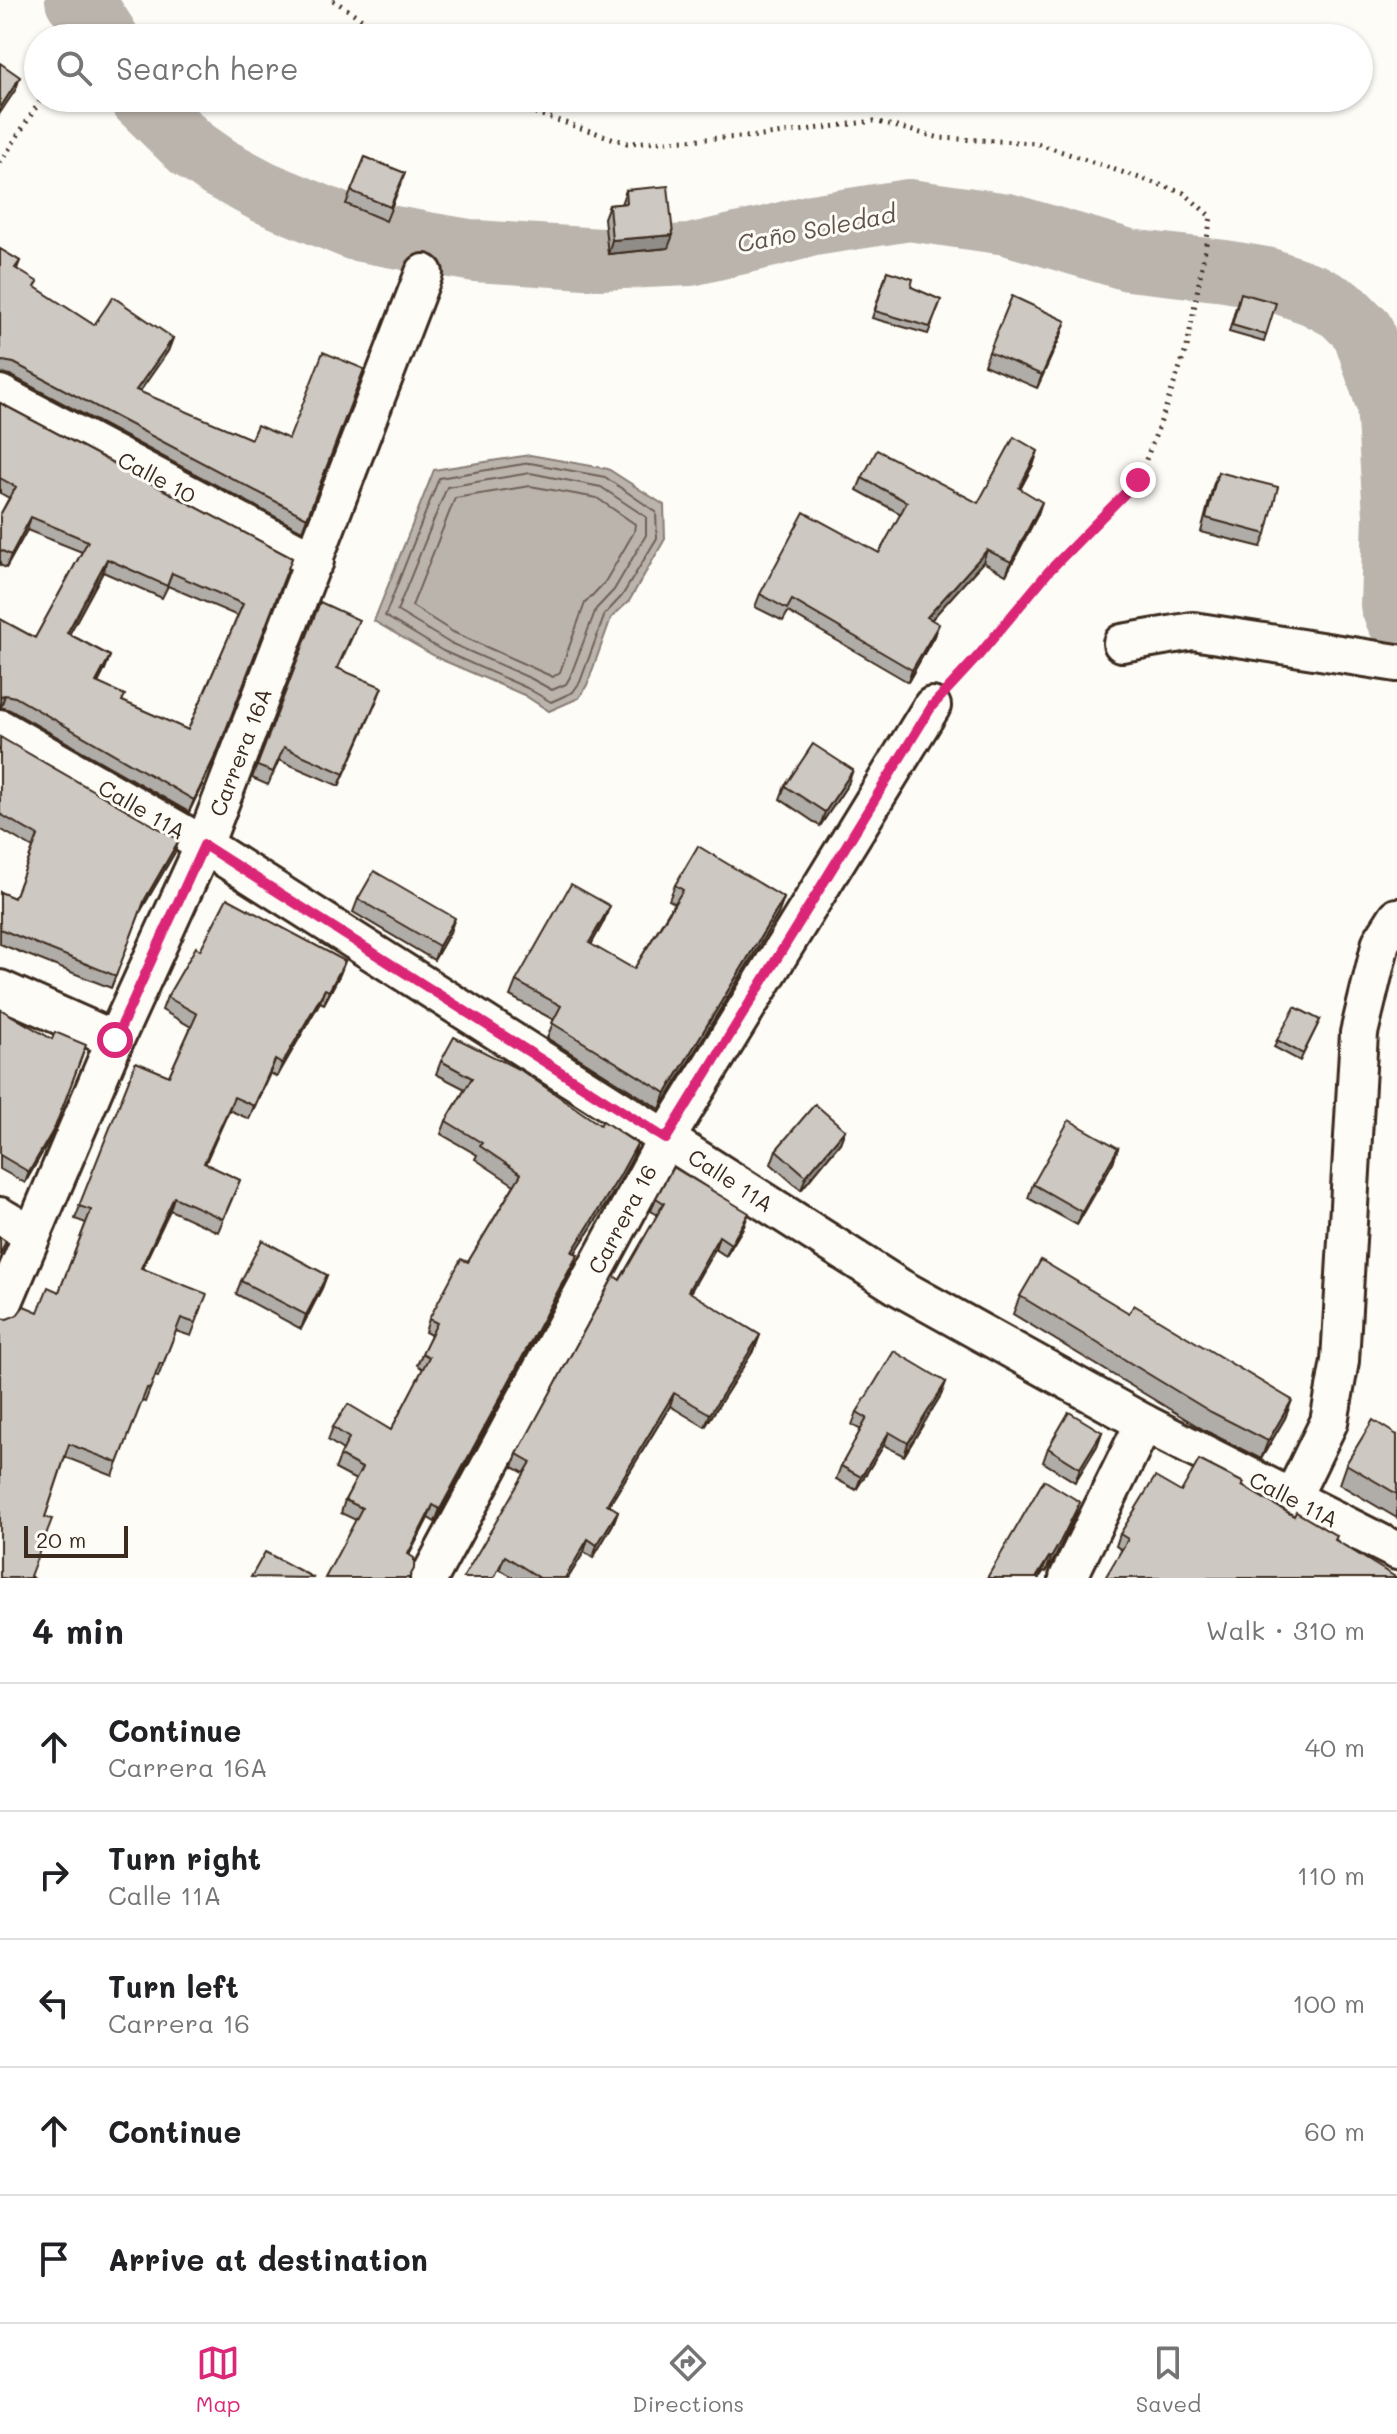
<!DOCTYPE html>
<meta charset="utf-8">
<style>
body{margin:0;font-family:Mali,sans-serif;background:#f2f2f2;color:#202124}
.scale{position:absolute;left:24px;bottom:20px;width:104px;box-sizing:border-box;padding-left:8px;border:4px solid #3b2a1e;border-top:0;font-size:22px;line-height:28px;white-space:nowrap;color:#3b2a1e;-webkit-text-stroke:6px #fdfcf7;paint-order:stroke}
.stop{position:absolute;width:24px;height:24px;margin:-18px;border:6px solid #db2777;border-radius:50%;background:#fff}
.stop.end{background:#db2777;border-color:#fff;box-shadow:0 2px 8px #0008}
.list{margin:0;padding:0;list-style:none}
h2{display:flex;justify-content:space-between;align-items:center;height:104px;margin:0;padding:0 32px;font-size:34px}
h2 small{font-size:26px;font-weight:400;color:#757577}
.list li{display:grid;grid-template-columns:52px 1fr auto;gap:24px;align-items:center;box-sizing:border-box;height:128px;padding:0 32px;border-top:2px solid #e0e0e0}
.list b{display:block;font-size:30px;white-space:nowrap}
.list p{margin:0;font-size:26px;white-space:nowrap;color:#757577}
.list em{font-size:26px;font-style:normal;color:#757577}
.icon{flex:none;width:44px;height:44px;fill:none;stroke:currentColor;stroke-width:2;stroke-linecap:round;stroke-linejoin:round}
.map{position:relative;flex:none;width:1397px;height:1578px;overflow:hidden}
.search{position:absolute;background:#fff;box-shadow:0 2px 6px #0004;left:24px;right:24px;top:24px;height:88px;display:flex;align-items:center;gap:20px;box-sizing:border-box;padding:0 28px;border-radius:44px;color:#757577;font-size:30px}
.sheet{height:744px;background:#fff}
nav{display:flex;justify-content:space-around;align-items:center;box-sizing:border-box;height:112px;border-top:2px solid #e0e0e0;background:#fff;font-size:22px;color:#757577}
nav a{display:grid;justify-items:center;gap:4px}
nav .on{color:#db2777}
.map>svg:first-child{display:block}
.water{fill:#bbb4ad;stroke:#887d74;stroke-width:2}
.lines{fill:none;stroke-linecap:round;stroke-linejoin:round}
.shore{stroke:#6e6157;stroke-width:2}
.river{stroke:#bbb4ad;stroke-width:62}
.minor-casing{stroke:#3b2a1e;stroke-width:42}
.path{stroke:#3b2a1e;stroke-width:5;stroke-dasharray:2 6;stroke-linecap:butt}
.minor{stroke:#fdfcf7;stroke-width:36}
.wall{fill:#b0aca7;stroke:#3b2a1e;stroke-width:2;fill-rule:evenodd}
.shaded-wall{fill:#908c88;stroke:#3b2a1e;stroke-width:2}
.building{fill:#cdc8c2;stroke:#3b2a1e;stroke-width:2;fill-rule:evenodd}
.route{stroke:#db2777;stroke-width:10}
.labels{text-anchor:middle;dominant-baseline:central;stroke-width:6;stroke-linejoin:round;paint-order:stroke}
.street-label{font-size:22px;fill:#3b2a1e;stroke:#fdfcf7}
.water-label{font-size:24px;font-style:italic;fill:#615349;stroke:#fdfcf7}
</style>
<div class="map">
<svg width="1397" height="1578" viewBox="0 0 1397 1578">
<rect width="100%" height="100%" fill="#fdfcf7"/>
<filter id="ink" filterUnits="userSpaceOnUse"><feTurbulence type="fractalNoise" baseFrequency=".0125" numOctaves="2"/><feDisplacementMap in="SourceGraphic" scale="16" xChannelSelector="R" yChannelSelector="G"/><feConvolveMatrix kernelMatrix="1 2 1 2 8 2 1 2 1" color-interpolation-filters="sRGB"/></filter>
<g filter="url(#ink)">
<polygon class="water" points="530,455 608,469 664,505 665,539 629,601 611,618 587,685 579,698 549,711 524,695 440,659 374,621 434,470"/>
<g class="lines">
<g class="shore">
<polygon points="530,463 605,477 656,512 657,538 622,596 605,614 580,682 573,692 551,702 527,688 443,651 385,616 439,478"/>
<polygon points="530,473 601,487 646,517 646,535 614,590 596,609 570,677 566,684 552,690 532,679 448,642 397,611 447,487"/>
<polygon points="530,486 597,498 635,524 634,532 605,582 585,603 560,672 553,677 453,632 412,606 455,498"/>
</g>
<g class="river">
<polyline points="76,0 95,18 108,38"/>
<polyline points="140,98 191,148 221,169 264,192 356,230 427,243 475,251 601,259 690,255 768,237 813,225 909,210 1007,224 1129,260 1225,271 1266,278 1314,295 1342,310 1363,331 1387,404 1394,515 1391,605 1397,619"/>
</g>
<defs>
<g id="minor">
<polyline points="0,394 315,561"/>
<polyline points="1122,643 1193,631 1397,663"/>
<polyline points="0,728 204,845 899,1287 1144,1423 1397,1551"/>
<polyline points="0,989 115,1040"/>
<polyline points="0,1216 32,1235"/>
<polyline points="0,1311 115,1040 204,845 424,273"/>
<polyline points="1292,1498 1329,1422 1340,1361 1359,1033 1381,942 1397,917"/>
<polyline points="429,1578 666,1139 932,706"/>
<polyline points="1068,1578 1144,1423"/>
</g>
</defs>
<use href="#minor" class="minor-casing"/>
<g class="path">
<polyline points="333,0 391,38"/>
<polyline points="80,38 85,29"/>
<polyline points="489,98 627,143 761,136 874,121 940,138 1036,143 1184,193 1211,217 1187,347 1161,421 1138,480 1049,571 956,680"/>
<polyline points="0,163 42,98"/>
</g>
<use href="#minor" class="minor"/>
</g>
<g class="wall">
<polygon points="365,157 405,173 386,221 346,204"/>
<polygon points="626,190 668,248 608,254 604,218 609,205 621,204"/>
<polygon points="0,249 20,261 17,269 36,288 94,325 173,338 168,351 139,392 251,439 289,439 364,369 302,531 10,375 0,373"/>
<polygon points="887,271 911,287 941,300 928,334 872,318"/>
<polygon points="1238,300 1266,335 1264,342 1229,332"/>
<polygon points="1061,335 1037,388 984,365 989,352"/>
<path d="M0,403L292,558L213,762L189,812L10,710L0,707V619L35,638L82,552L27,530L6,568L0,565V515L9,498L0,493ZM103,572L162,598L168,586L238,616L188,730L122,701L98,683L105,669L110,656L69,634Z"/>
<polygon points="1034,463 1020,489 1038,514 1006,575 983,562 931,620 934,636 908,682 788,612 783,621 755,607 760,594 879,553 901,514 857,490 862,478 978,503"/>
<polygon points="1218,472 1266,534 1261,547 1201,532 1213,486"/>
<polygon points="320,602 354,633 338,668 377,700 339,786 279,760 268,785 252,778"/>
<polygon points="0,737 175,852 140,912 111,988 0,944 0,892 14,898 33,848 0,829"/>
<polygon points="848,784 820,826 780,799 785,786"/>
<polygon points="675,885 784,898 778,914 660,1109 547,1038 554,1020 510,996 516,981 604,921 591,945 634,969 674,903 669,900"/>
<polygon points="358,899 450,932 434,960 353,912"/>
<polygon points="200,950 345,961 340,974 324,1004 320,1002 277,1077 270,1073 249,1119 229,1110 205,1164 240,1180 218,1232 170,1210 142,1268 202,1307 191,1336 176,1331 158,1377 155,1376 145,1402 142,1401 113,1476 65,1457 45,1517 30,1576 0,1578 7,1319 38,1312 59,1292 86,1223 75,1219 136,1062 169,1076 191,1027 162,1010 167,997"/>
<polygon points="0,1009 50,1139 25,1183 0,1169"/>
<polygon points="1320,1020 1300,1061 1274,1047 1277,1040"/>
<polygon points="441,1061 600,1125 637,1144 633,1157 615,1190 575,1253 578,1254 573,1267 435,1522 428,1518 409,1555 356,1520 341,1513 345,1500 356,1480 335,1469 343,1450 328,1440 333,1427 391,1430 423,1369 417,1365 431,1335 425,1332 429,1319 468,1262 514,1185 475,1159 477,1155 441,1134 446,1121 465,1089 436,1074"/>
<polygon points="845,1130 840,1143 801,1190 771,1164 776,1150"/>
<polygon points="1118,1148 1113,1162 1077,1225 1028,1198 1033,1184"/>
<polygon points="656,1198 744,1226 726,1256 715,1249 690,1293 760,1335 755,1348 705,1427 670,1406 609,1506 618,1511 613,1524 593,1558 584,1552 568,1578 514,1578 500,1569 524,1473 513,1467 517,1454 658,1215 651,1211"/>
<polygon points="327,1275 322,1288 301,1329 236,1294 241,1281"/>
<polygon points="1020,1296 1129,1313 1292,1400 1285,1418 1261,1459 1204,1430 1013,1314"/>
<polygon points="946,1382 941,1395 904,1456 884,1445 856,1490 836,1479 841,1466 861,1430 852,1425 857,1412"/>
<polygon points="1102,1432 1097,1446 1075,1482 1043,1462 1048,1448"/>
<polygon points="1397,1435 1397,1518 1339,1484 1346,1464"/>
<polygon points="1243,1486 1336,1540 1122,1550 1116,1546 1120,1534 1181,1492"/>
<polygon points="1075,1515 1056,1556 1046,1572 1044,1571 1039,1578 987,1578"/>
</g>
<g class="shaded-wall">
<polygon points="20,77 16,89 0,113 0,108"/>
<polygon points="673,235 668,248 608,254 612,240"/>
<polygon points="1066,321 1061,335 1037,388 1042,375"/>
<polygon points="173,338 168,351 132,403 136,390"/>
<polygon points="1038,451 1034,463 1014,501 1019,488"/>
<polygon points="1042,502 1038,514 1006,575 1011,562"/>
<polygon points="31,517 27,530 6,568 11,555"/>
<polygon points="987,550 983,562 922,630 927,617"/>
<polygon points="107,559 103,572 63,646 67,633"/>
<polygon points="287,570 213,762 189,812 194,800"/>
<polygon points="939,624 934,636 908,682 912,670"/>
<polygon points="110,656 105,669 92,695 96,682"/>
<polygon points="382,687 377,700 339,786 344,774"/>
<polygon points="5,695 1,707 0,707 0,696"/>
<polygon points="853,770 848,784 820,826 825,812"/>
<polygon points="179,840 175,852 140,912 111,988 145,899"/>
<polygon points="784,898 778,914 660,1109 666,1093"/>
<polygon points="610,906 604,921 583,959 589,943"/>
<polygon points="455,918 450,932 434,960 439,946"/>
<polygon points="345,961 340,974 324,1004 329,991"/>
<polygon points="325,989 320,1002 277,1077 282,1064"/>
<polygon points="82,1056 50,1139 25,1183 29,1172"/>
<polygon points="275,1060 270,1073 249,1119 254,1106"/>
<polygon points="234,1097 229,1110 199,1176 204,1163"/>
<polygon points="845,1130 840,1143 801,1190 806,1176"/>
<polygon points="637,1144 633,1157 615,1190 568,1264 572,1252"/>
<polygon points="1118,1148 1113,1162 1077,1225 1082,1212"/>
<polygon points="174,1197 170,1210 136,1281 141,1268"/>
<polygon points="749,1213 744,1226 726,1256 731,1244"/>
<polygon points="719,1236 715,1249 683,1304 688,1291"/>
<polygon points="578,1254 573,1267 435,1522 440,1509"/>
<polygon points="327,1275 322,1288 301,1329 306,1315"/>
<polygon points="760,1335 755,1348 705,1427 710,1414"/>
<polygon points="946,1382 941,1395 904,1456 908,1443"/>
<polygon points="674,1393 670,1406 602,1517 607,1504"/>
<polygon points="1292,1400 1285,1418 1261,1459 1268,1441"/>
<polygon points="889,1432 884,1445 856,1490 861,1477"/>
<polygon points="1102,1432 1097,1446 1075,1482 1080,1468"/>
<polygon points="1080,1502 1075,1515 1056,1556 1046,1572 1051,1558"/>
<polygon points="433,1505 428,1518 403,1567 408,1554"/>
<polygon points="618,1511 613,1524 593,1558 597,1545"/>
<polygon points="588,1539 584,1552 568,1578 565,1578"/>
<polygon points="1049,1557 1039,1578 1036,1578"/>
</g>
<g class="building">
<polygon points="0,63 20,77 0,108"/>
<polygon points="365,157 405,173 390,207 351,191"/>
<polygon points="668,186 673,235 612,240 609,205 627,203 626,190"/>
<polygon points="0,249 20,261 15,268 38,282 35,287 94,325 113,297 173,338 136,390 251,439 257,425 289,439 323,352 364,369 307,518 14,363 3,361 0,362"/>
<polygon points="887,271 913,279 911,287 941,300 930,327 875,311"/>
<polygon points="1241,293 1276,303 1266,335 1232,325"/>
<polygon points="1012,296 1066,321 1042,375 989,352"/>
<path d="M0,403L292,558L218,750L194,800L15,697L5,695L0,696V619L35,638L88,541L31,517L11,555L0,550V515L16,487L0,478ZM107,559L167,586L172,573L243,604L188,730L122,701L125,695L96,682L110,656L67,633Z"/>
<polygon points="1014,437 1038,451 1019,488 1042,502 1011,562 987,550 927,617 939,624 912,670 792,600 787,609 760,594 804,512 879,553 907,502 862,478 877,450 978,503"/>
<polygon points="1218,472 1278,487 1266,534 1206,518"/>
<polygon points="320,602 359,620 337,668 382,687 344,774 284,747 273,772 257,766"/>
<polygon points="0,737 179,840 145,899 116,976 0,929 0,892 14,898 38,836 0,814"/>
<polygon points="813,744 853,770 825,812 785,786"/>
<polygon points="698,846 784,898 666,1093 552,1023 561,1006 516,981 571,884 610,906 589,943 634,969 683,890 675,885"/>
<polygon points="374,871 455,918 439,946 358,899"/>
<polygon points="227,898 345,961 329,991 325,989 282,1064 275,1060 254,1106 234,1097 204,1163 240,1180 223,1219 174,1197 141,1268 207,1294 195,1323 181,1318 163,1364 160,1363 150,1389 147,1388 118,1463 69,1444 45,1517 52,1519 30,1576 33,1578 0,1578 0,1318 7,1319 17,1315 24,1306 38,1312 48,1287 59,1292 91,1210 79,1206 136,1062 169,1076 197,1014 167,997 196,947 200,950"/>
<polygon points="1295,1007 1320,1020 1303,1054 1277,1040"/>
<polygon points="0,1009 52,1039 55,1032 86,1045 55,1127 29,1172 0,1155"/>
<polygon points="454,1037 522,1071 600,1125 603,1121 637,1144 619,1177 572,1252 578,1254 440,1509 433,1505 408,1554 414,1558 414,1569 409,1578 325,1578 362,1508 345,1500 362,1468 340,1456 349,1438 333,1427 348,1404 391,1430 429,1357 422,1353 437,1323 429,1319 461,1259 468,1262 521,1174 480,1146 482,1143 446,1121 472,1078 441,1061"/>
<polygon points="815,1104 845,1130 806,1176 776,1150"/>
<polygon points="1069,1120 1118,1148 1082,1212 1033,1184"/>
<polygon points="673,1167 749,1213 731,1244 719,1236 688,1291 760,1335 710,1414 674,1393 607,1504 618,1511 597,1545 588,1539 565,1578 540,1578 505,1556 494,1578 463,1578 531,1462 517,1454 614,1276 620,1280 664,1203 656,1198"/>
<polygon points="0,1237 6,1241 0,1255"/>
<polygon points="262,1240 327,1275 306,1315 241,1281"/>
<polygon points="1041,1260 1129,1313 1134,1305 1292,1400 1268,1441 1211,1412 1020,1296"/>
<polygon points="894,1351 946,1382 908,1443 889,1432 861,1477 841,1466 867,1418 857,1412"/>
<polygon points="1069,1412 1102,1432 1080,1468 1048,1448"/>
<polygon points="1373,1420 1397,1435 1397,1494 1346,1464"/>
<polygon points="1199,1460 1244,1483 1242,1486 1294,1516 1296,1512 1337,1536 1335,1540 1397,1578 1105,1578 1128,1539 1120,1534 1155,1477 1181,1492"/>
<polygon points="1044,1480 1080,1502 1060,1542 1051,1558 1049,1557 1036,1578 987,1578"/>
<polygon points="265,1552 314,1578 251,1577"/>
</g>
</g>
<g class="lines" filter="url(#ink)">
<polyline class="route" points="115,1040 204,845 666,1139 932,706 979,655 1049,571 1138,480"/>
</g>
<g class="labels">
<g class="street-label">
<text transform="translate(157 477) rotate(28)">Calle 10</text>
<text transform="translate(240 752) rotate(-69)">Carrera 16A</text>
<text transform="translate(142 809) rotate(30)">Calle 11A</text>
<text transform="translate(731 1180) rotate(33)">Calle 11A</text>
<text transform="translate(622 1219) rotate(-62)">Carrera 16</text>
<text transform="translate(1294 1499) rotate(27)">Calle 11A</text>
</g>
<g class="water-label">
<text transform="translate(816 228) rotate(-11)">Caño Soledad</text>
</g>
</g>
</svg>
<div class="scale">20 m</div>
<div class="stop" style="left:115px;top:1040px"></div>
<div class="stop end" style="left:1138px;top:480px"></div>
<div class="search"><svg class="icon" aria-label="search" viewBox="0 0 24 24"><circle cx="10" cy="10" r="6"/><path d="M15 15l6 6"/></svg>Search here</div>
</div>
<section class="sheet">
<h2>4 min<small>Walk · 310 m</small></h2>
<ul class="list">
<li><svg class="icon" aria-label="ahead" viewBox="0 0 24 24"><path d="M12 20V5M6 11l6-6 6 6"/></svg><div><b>Continue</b><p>Carrera 16A</p></div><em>40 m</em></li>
<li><svg class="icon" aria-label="right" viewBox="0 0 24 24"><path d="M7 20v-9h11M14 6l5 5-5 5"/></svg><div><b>Turn right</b><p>Calle 11A</p></div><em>110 m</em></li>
<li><svg class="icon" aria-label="left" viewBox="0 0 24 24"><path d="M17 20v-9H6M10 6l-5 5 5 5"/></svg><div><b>Turn left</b><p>Carrera 16</p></div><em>100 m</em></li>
<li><svg class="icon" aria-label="ahead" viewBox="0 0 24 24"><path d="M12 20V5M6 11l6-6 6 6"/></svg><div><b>Continue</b></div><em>60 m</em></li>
<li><svg class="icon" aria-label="arrive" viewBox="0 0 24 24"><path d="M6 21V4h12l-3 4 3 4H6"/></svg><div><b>Arrive at destination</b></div></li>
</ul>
</section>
<nav>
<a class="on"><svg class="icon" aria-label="map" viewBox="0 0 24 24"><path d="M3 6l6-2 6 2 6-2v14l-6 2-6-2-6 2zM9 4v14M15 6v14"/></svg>Map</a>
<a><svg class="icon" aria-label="directions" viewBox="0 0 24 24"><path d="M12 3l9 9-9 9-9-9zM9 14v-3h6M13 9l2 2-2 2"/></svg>Directions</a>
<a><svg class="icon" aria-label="saved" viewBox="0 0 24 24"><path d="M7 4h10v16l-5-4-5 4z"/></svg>Saved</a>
</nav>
